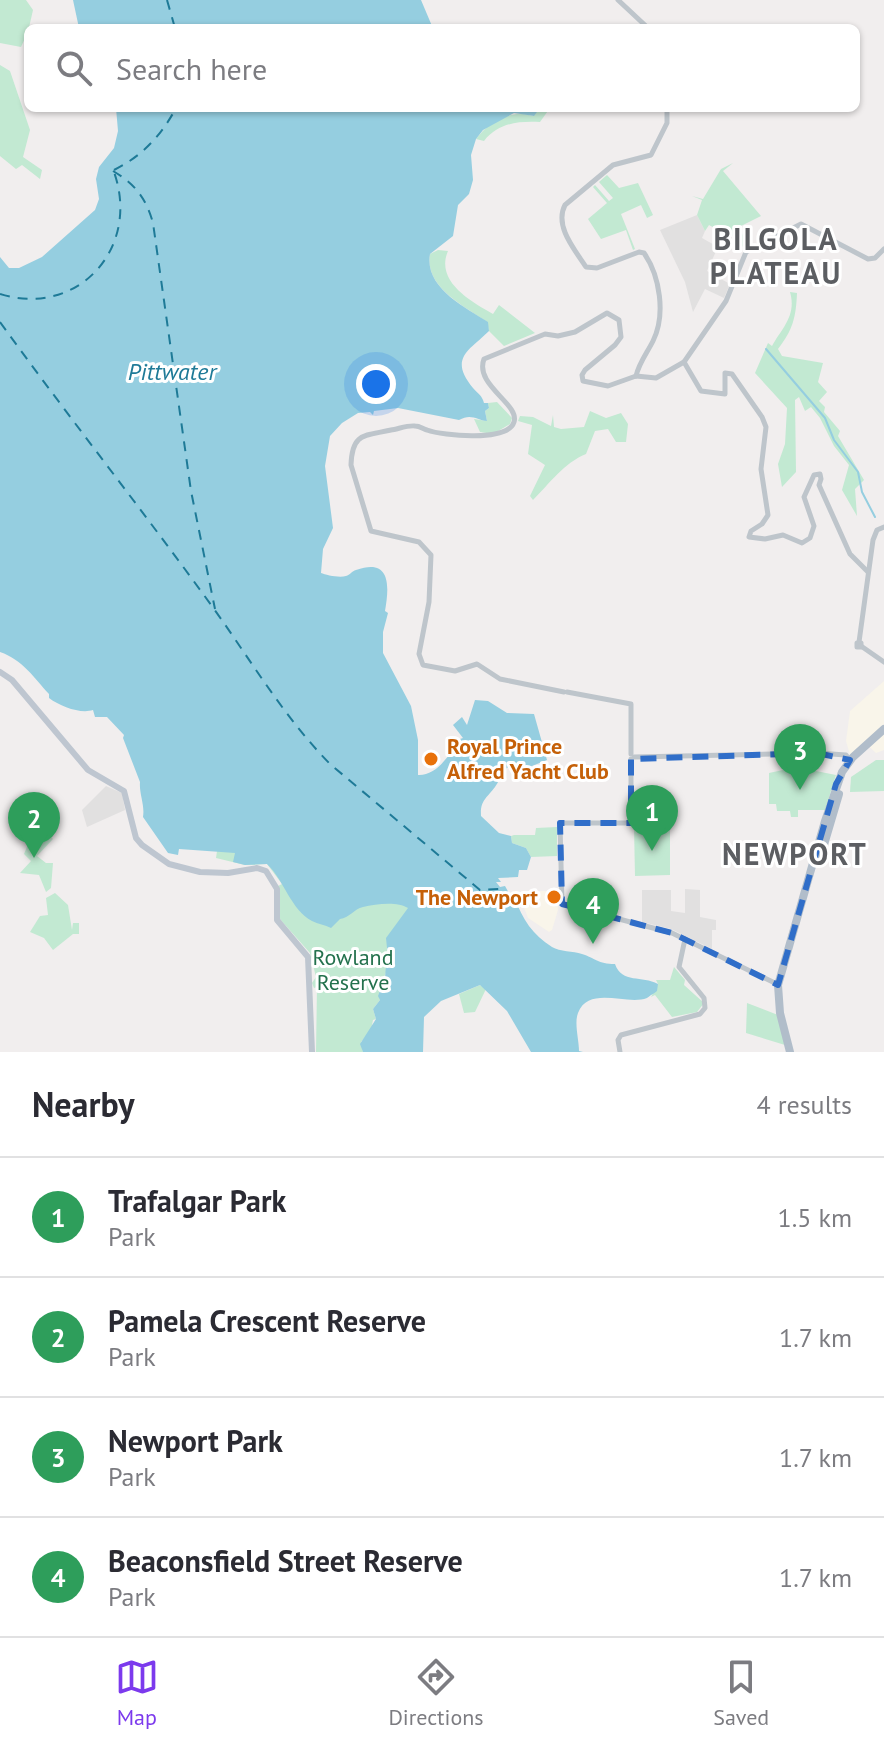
<!DOCTYPE html>
<style>
body{margin:0;font-family:"PT Sans",sans-serif;background:#f2f2f3;color:#2b2b33}
.you{position:absolute;left:376px;top:384px;width:28px;height:28px;margin:-20px;border:6px solid #fff;border-radius:50%;background:#1a73e8;box-shadow:0 0 0 12px #1a73e833}
.badge{display:grid;place-items:center;width:52px;height:52px;border-radius:50%;background:#7c3aed;color:#fff;font-size:26px;font-weight:700}
.pin{position:absolute;translate:-50% -66px;filter:drop-shadow(0 2px 4px #0008)}
.pin::after{content:'';position:absolute;top:42px;width:28px;height:24px;background:inherit;clip-path:polygon(0 0,100% 0,50% 100%)}
.list{margin:0;padding:0;list-style:none}
h2{display:flex;justify-content:space-between;align-items:center;height:104px;margin:0;padding:0 32px;font-size:34px}
h2 small{font-size:26px;font-weight:400;color:#7c7c81}
.list li{display:grid;grid-template-columns:52px 1fr auto;gap:24px;align-items:center;box-sizing:border-box;height:120px;padding:0 32px;border-top:2px solid #e1e1e2}
.list b{display:block;font-size:30px;white-space:nowrap}
.list p{margin:0;font-size:26px;white-space:nowrap;color:#7c7c81}
.list em{font-size:26px;font-style:normal;color:#7c7c81}
.icon{flex:none;width:44px;height:44px;fill:none;stroke:currentColor;stroke-width:2;stroke-linecap:round;stroke-linejoin:round}
.map{position:relative;flex:none;width:884px;height:1052px;overflow:hidden}
.search{position:absolute;background:#fff;box-shadow:0 2px 6px #0004;left:24px;right:24px;top:24px;height:88px;display:flex;align-items:center;gap:20px;box-sizing:border-box;padding:0 28px;border-radius:12px;color:#7c7c81;font-size:30px}
.sheet{height:584px;background:#fff}
nav{display:flex;justify-content:space-around;align-items:center;box-sizing:border-box;height:112px;border-top:2px solid #e1e1e2;background:#fff;font-size:22px;color:#7c7c81}
nav a{display:grid;justify-items:center;gap:4px}
nav .on{color:#7c3aed}
.map>svg:first-child{display:block}
.commercial{fill:#f9f5ea}
.education{fill:#e1e0e0}
.green{fill:#c2e9d2}
.water{fill:#95cee0}
.lines{fill:none;stroke-linecap:round;stroke-linejoin:round}
.stream{stroke:#95cee0;stroke-width:2}
.ferry{stroke:#1e7a97;stroke-width:2;stroke-dasharray:10 8;stroke-linecap:butt}
.tertiary{stroke:#bec5cb;stroke-width:5}
.secondary{stroke:#bec6d0;stroke-width:6}
.primary{stroke:#b1bdca;stroke-width:8}
.marked{fill:none;stroke:#306ec9;stroke-width:6;stroke-dasharray:16 10;stroke-linejoin:round}
.food-dot{fill:#e8710a;stroke:#fff;stroke-width:3}
.labels{text-anchor:middle;dominant-baseline:central;stroke-width:6;stroke-linejoin:round;paint-order:stroke}
.food-label{font-size:22px;font-weight:bold;fill:#c56008;stroke:#fff;text-anchor:start}
.park-label{font-size:22px;fill:#23714d;stroke:#fff}
.water-label{font-size:24px;font-style:italic;fill:#1e7a97;stroke:#fff}
.district-label{font-size:30px;font-weight:bold;letter-spacing:2px;fill:#5c5e62;stroke:#fff}
</style>
<div class="map">
<svg width="884" height="1052" viewBox="0 0 884 1052">
<rect width="100%" height="100%" fill="#f1eeee"/>
<g class="commercial">
<polygon points="884,681 884,750 876,753 865,743 850,755 846,741 850,711"/>
<polygon points="532,891 557,891 558,910 552,930 549,932 528,918 520,897 524,893 529,896"/>
</g>
<g class="education">
<polygon points="697,215 705,231 702,238 718,247 707,271 730,284 724,298 705,289 693,312 685,282 660,230"/>
<polygon points="106,786 122,793 125,810 87,827 82,810"/>
<polygon points="685,889 700,890 700,917 716,920 716,930 712,930 712,949 671,929 642,922 642,890 671,890 671,911 685,913"/>
</g>
<g class="green">
<polygon points="0,0 26,0 33,10 28,32 21,47 0,43"/>
<polygon points="0,65 10,71 30,130 23,157 42,170 40,179 22,165 16,169 0,156"/>
<path d="M540,108H550L540,122C518,121 498,123 484,141L476,139C489,121 511,109 533,116Z"/>
<polygon points="733,163 723,171 761,216 739,227 748,246 744,248 729,232 727,235 709,225 705,231 697,215 702,200 692,196 703,199 721,169"/>
<polygon points="607,175 619,188 638,183 653,215 647,218 641,205 621,214 635,249 633,250 626,230 601,239 588,219 607,203 593,187 595,185 609,201 613,198 599,182"/>
<path d="M438,250L448,251C435,281 470,301 493,314L499,305L535,333L504,346L489,331L487,322C464,306 424,287 430,254Z"/>
<path d="M790,292L797,293C796,317 793,330 778,349L782,356L823,363L818,382L827,392L819,401L825,407L824,412L840,431L838,436L864,480L855,489L857,516L842,490L849,465L834,446L820,418L811,407L805,411L799,397L795,400L796,472L782,487L778,464L785,444L787,408L755,373L768,343L772,346C781,329 797,316 790,292Z"/>
<polygon points="497,402 512,418 510,424 493,434 480,432 474,419 487,421 485,411 489,408 488,403"/>
<path d="M590,411L606,418L621,413L628,424L626,442H616L608,429L595,431L586,454C564,463 550,483 533,500L530,496L545,465L528,454L532,425L518,421L520,416L533,417L551,426L553,415L554,427L561,429L584,427Z"/>
<polygon points="876,760 884,760 884,791 850,792 851,777"/>
<polygon points="783,770 811,770 836,775 825,810 798,810 798,817 791,817 790,811 777,811 776,804 769,804 769,773"/>
<polygon points="35,820 53,839 37,856 46,863 53,863 51,888 46,892 39,875 20,873 31,861 24,854 31,837 27,828 30,822"/>
<polygon points="670,826 670,875 635,876 634,827"/>
<polygon points="557,827 557,856 531,857 526,848 512,843 511,836 514,835 535,835 536,828"/>
<path d="M231,849L429,901C416,921 374,980 380,1000L373,1009L376,1019L373,1020L371,1030L361,1042L363,1052H316L317,987L314,988L312,983L316,977L310,953L279,918L278,886L282,884L267,864L245,865L216,858L217,851L229,852Z"/>
<polygon points="55,893 68,905 72,930 73,923 79,923 79,934 73,934 53,950 44,938 30,932 40,916 48,915 46,898"/>
<polygon points="674,967 685,980 684,985 704,1003 697,1012 672,1017 655,995 651,997 658,984 656,980 670,980"/>
<polygon points="480,985 486,989 475,1012 464,1013 459,994"/>
<polygon points="747,1003 778,1015 785,1045 746,1033"/>
</g>
<g class="water">
<polygon points="73,0 421,0 432,26 454,28 79,28"/>
<path d="M116,108H540L534,116L514,113L483,130L476,139L471,155L473,180L469,194L458,205L453,236L430,254C424,287 464,307 488,322L489,331C470,350 448,358 473,388C478,394 482,395 484,403H488L489,408L485,411L487,421C477,420 471,413 459,420L398,408L374,411L373,415L370,412L358,413L342,423L330,436L325,466L333,528L323,549L321,573C326,575 339,578 346,576C350,575 352,571 356,570C392,557 389,588 385,611L388,613L383,632V653L411,706L418,740V775C437,776 450,754 460,739L463,738L453,725L462,717L467,725L475,700L488,701L507,713L534,714L547,760L522,770L510,766C499,772 502,778 495,787C487,798 480,800 481,816L499,833L511,836L512,843L526,848L531,857L527,870H519L518,877L498,878L501,882H496L500,887L505,886L510,895L515,898C522,919 533,935 552,947C560,952 573,951 582,954C595,958 598,964 615,964C622,984 642,975 658,984L657,991C656,992 648,997 647,998C627,1006 589,985 578,1013C574,1023 579,1040 579,1051L583,1052H531L507,1011L480,985L441,1001L424,1017L423,1052H363L360,1044L376,1019L373,1009L380,1000L378,996L385,978L386,965L391,961L388,958L386,938L408,908C397,901 376,904 363,907C354,909 349,918 340,919L331,928C325,925 318,924 312,921C291,910 284,880 267,864L245,865L233,862L235,853L179,849L178,855L168,853L143,817C145,805 139,794 140,782L123,738L124,735L107,717H95L93,710C81,714 61,707 49,698V694C34,678 23,660 0,652V257L9,268H19L42,257L95,210L99,199L96,179L99,167L114,148L118,131Z"/>
</g>
<g class="lines">
<polyline class="stream" points="766,349 825,418 834,440 858,472 862,492 875,517"/>
<g class="ferry">
<polyline points="167,0 175,28"/>
<path d="M114,170C142,156 161,136 176,108"/>
<path d="M113,171C135,184 146,198 153,223L191,491L215,609"/>
<path d="M0,294C78,318 141,248 114,172"/>
<path d="M0,322C70,419 144,512 214,609C252,662 284,717 330,764L480,890L499,889"/>
</g>
<g class="tertiary">
<polyline points="618,0 648,28"/>
<polyline points="684,362 701,391 725,394 725,373 732,374 762,417 766,427 761,469 768,515 762,524 751,531 749,537 765,539 783,535 802,543 810,538 814,526 804,497 814,475 820,474 821,479 819,485 850,554 868,572"/>
<path d="M636,376C639,363 647,353 653,341C666,315 660,276 644,253L639,252L597,268L586,267C575,250 554,226 565,205L613,165L651,155L667,123V108"/>
<polyline points="636,376 656,378 684,362 726,301 746,252 801,224 868,259 875,258 884,249"/>
<polyline points="859,642 873,540 877,530 884,527"/>
<rect x="857" y="643" width="4" height="4"/>
<polyline points="861,646 884,662"/>
<path d="M564,692L500,679L477,664L455,671L423,665L419,654L429,602L431,555L419,542L371,531L351,465C352,432 365,436 391,430C398,429 408,425 415,426C420,426 423,429 427,430C443,436 508,442 514,422C520,404 474,385 484,359L545,334L558,336L575,332L607,313L619,320L621,337L615,345L585,370L582,375L583,381L608,386L636,376"/>
<polyline points="567,692 631,704 631,754"/>
<polyline points="634,757 817,753 846,755 850,760"/>
<polyline points="631,759 631,823 560,823 562,904 672,933 777,984"/>
<polyline points="620,1052 618,1040 621,1035 700,1014 705,1008 704,998 679,967 685,939"/>
</g>
<polyline class="secondary" points="0,672 12,680 88,770 124,791 136,838 142,845 169,864 200,872 228,873 257,868 266,871 277,889 277,920 308,957 312,1052"/>
<g class="primary">
<polyline points="820,858 839,794"/>
<polyline points="790,1052 780,1013 778,985 825,821 842,772 853,757 884,729"/>
</g>
</g>
<path class="marked" d="M817,753L850,760L836,784L778,985L672,933L562,904L560,823H631V759Z"/>
<g class="food-dot">
<circle cx="431" cy="759" r="8"/>
<circle cx="554" cy="897" r="8"/>
</g>
<g class="labels">
<g class="food-label">
<text x="447" y="746">Royal Prince<tspan x="447" dy="25">Alfred Yacht Club</tspan></text>
<text x="538" y="897" text-anchor="end">The Newport</text>
</g>
<g class="park-label">
<text x="353" y="957">Rowland<tspan x="353" dy="25">Reserve</tspan></text>
</g>
<g class="water-label">
<text x="172" y="371">Pittwater</text>
</g>
<g class="district-label">
<text x="776" y="238">BILGOLA<tspan x="776" dy="34">PLATEAU</tspan></text>
<text x="795" y="853">NEWPORT</text>
</g>
</g>
</svg>
<div class="you"></div>
<div class="pin badge" style="left:652px;top:851px;background:#2e9e5b">1</div>
<div class="pin badge" style="left:34px;top:858px;background:#2e9e5b">2</div>
<div class="pin badge" style="left:800px;top:790px;background:#2e9e5b">3</div>
<div class="pin badge" style="left:593px;top:944px;background:#2e9e5b">4</div>
<div class="search"><svg class="icon" aria-label="search" viewBox="0 0 24 24"><circle cx="10" cy="10" r="6"/><path d="M15 15l6 6"/></svg>Search here</div>
</div>
<section class="sheet">
<h2>Nearby<small>4 results</small></h2>
<ul class="list">
<li><span class="badge" style="background:#2e9e5b">1</span><div><b>Trafalgar Park</b><p>Park</p></div><em>1.5 km</em></li>
<li><span class="badge" style="background:#2e9e5b">2</span><div><b>Pamela Crescent Reserve</b><p>Park</p></div><em>1.7 km</em></li>
<li><span class="badge" style="background:#2e9e5b">3</span><div><b>Newport Park</b><p>Park</p></div><em>1.7 km</em></li>
<li><span class="badge" style="background:#2e9e5b">4</span><div><b>Beaconsfield Street Reserve</b><p>Park</p></div><em>1.7 km</em></li>
</ul>
</section>
<nav>
<a class="on"><svg class="icon" aria-label="map" viewBox="0 0 24 24"><path d="M3 6l6-2 6 2 6-2v14l-6 2-6-2-6 2zM9 4v14M15 6v14"/></svg>Map</a>
<a><svg class="icon" aria-label="directions" viewBox="0 0 24 24"><path d="M12 3l9 9-9 9-9-9zM9 14v-3h6M13 9l2 2-2 2"/></svg>Directions</a>
<a><svg class="icon" aria-label="saved" viewBox="0 0 24 24"><path d="M7 4h10v16l-5-4-5 4z"/></svg>Saved</a>
</nav>
